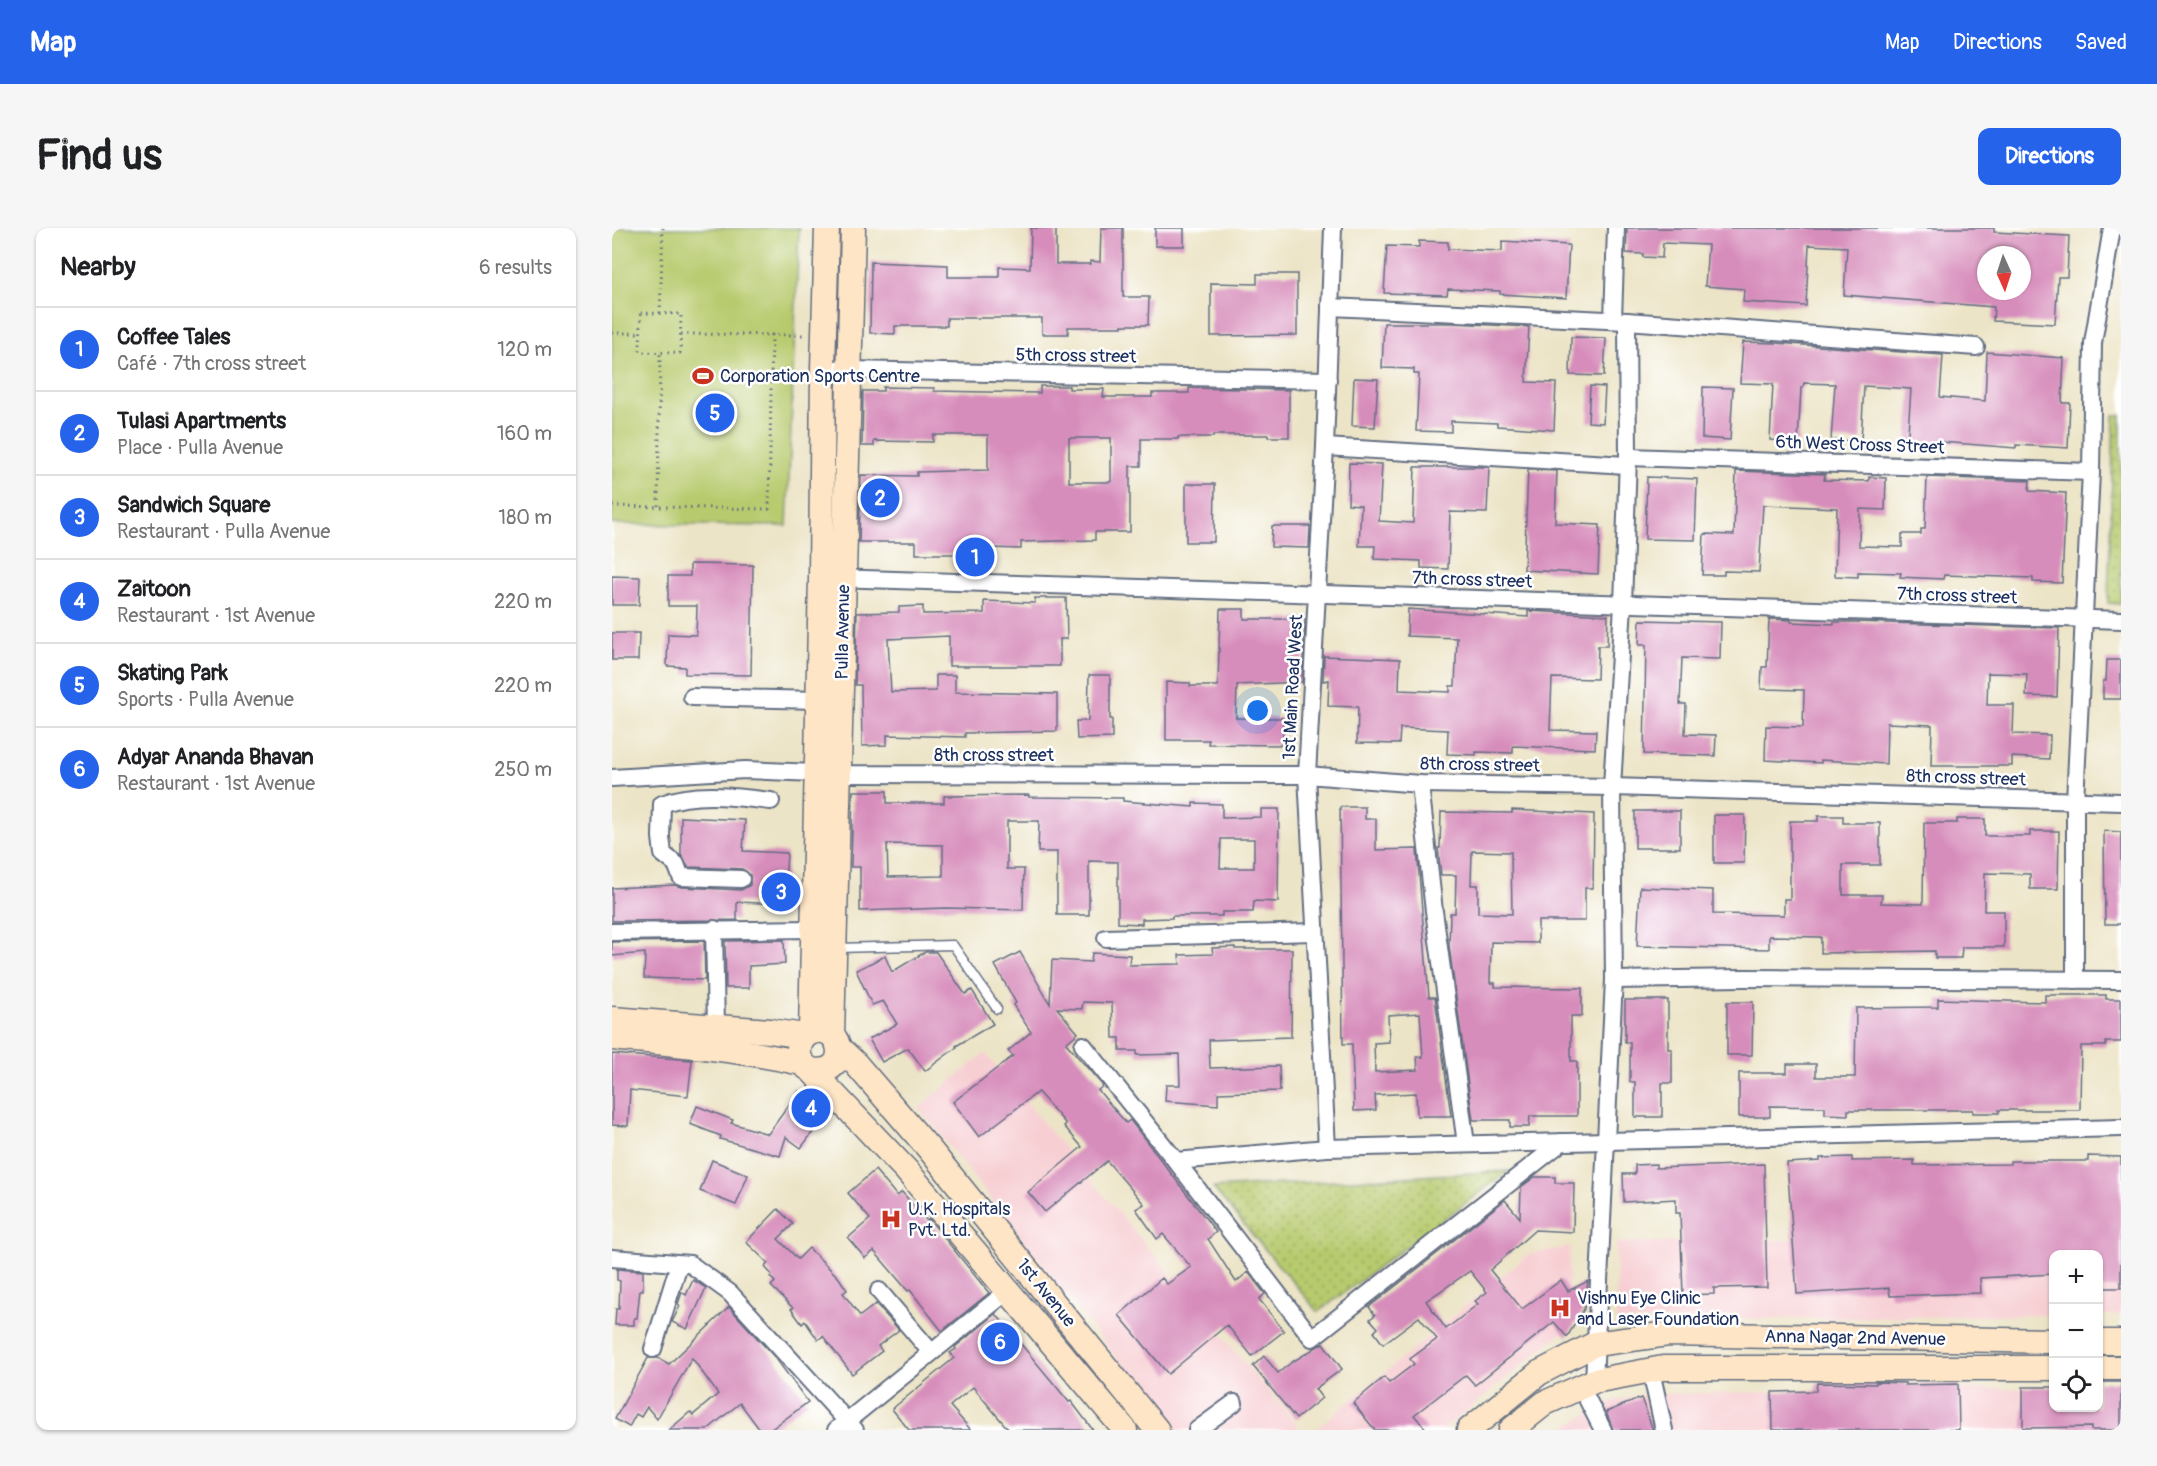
<!DOCTYPE html>
<meta charset="utf-8">
<style>
body{margin:0;font-family:Pangolin,sans-serif;background:#f6f6f6;color:#202124}
.controls{position:absolute;right:18px;bottom:18px;display:grid;overflow:hidden;border-radius:12px;box-shadow:0 2px 4px #0004}
.controls button{width:54px;height:54px;display:grid;place-items:center;padding:0;border:0;border-bottom:2px solid #e0e0e0;background:#fff;color:#202124;font:30px sans-serif}
.compass{position:absolute;left:1365px;top:18px;width:54px;height:54px;border-radius:50%;background:#fff;box-shadow:0 2px 4px #0004;rotate:177deg}
.you{position:absolute;left:646px;top:483px;width:21px;height:21px;margin:-15px;border:4px solid #fff;border-radius:50%;background:#1a73e8;box-shadow:0 0 0 9px #1a73e833}
.badge{display:grid;place-items:center;width:39px;height:39px;border-radius:50%;background:#2563eb;color:#fff;font-size:20px;font-weight:700}
.pin{position:absolute;translate:-50% -50%;border:3px solid #fff;box-shadow:0 2px 6px #0006}
.list{margin:0;padding:0;list-style:none}
h2{display:flex;justify-content:space-between;align-items:center;height:78px;margin:0;padding:0 24px;font-size:26px}
h2 small{font-size:20px;font-weight:400;color:#757577}
.list li{display:grid;grid-template-columns:39px 1fr auto;gap:18px;align-items:center;box-sizing:border-box;height:84px;padding:0 24px;border-top:2px solid #e0e0e0}
.list b{display:block;font-size:22px;white-space:nowrap}
.list p{margin:0;font-size:20px;white-space:nowrap;color:#757577}
.list em{font-size:20px;font-style:normal;color:#757577}
.icon{flex:none;width:33px;height:33px;fill:none;stroke:currentColor;stroke-width:2;stroke-linecap:round;stroke-linejoin:round}
.map{position:relative;flex:none;width:1509px;height:1202px;overflow:hidden;border-radius:12px}
header{display:flex;align-items:center;gap:36px;box-sizing:border-box;height:84px;padding:0 30px;background:#2563eb;color:#fff}
header strong{font-size:28px}
nav{display:flex;gap:33px;margin-inline-start:auto;font-size:21px}
.intro{display:flex;align-items:center;justify-content:space-between;box-sizing:border-box;height:144px;padding:0 36px}
h1{margin:0;font-size:42px}
.button{padding:15px 27px;border-radius:12px;background:#2563eb;color:#fff;font-size:21px;font-weight:700}
main{display:flex;gap:36px;padding:0 36px}
aside{flex:1;background:#fff;border-radius:12px;box-shadow:0 2px 4px #0004}
.map>svg:first-child{display:block}
.built{fill:#f7cfd3}
.park{fill:url(#park-dots);stroke:#697c66;stroke-width:1.5}
.pitch{fill:#b7ca6d;stroke:#697c66;stroke-width:1.5}
.building{fill:#d78dbb;fill-rule:evenodd}
.lines{fill:none;stroke-linecap:round;stroke-linejoin:round}
.lane-casing{stroke:#646e82;stroke-width:11}
.street-casing{stroke:#646e82;stroke-width:20}
.secondary-casing{stroke:#646e82;stroke-width:27}
.path{stroke:#646e82;stroke-width:3;stroke-dasharray:1.5 4.5;stroke-linecap:butt}
.lane{stroke:#fff;stroke-width:8}
.street{stroke:#fff;stroke-width:16}
.secondary{stroke:#fde5c5;stroke-width:24}
.labels{text-anchor:middle;dominant-baseline:central;stroke-width:5;stroke-linejoin:round;paint-order:stroke}
.street-label{font-size:18px;fill:#1b2f5e;stroke:#fff}
.poi-label{font-size:18px;fill:#1b2f5e;stroke:#fff;text-anchor:start}
</style>
<header>
<strong>Map</strong>
<nav><a>Map</a><a>Directions</a><a>Saved</a></nav>
</header>
<div class="intro"><h1>Find us</h1><a class="button">Directions</a></div>
<main>
<aside>
<h2>Nearby<small>6 results</small></h2>
<ul class="list">
<li><span class="badge">1</span><div><b>Coffee Tales</b><p>Café · 7th cross street</p></div><em>120 m</em></li>
<li><span class="badge">2</span><div><b>Tulasi Apartments</b><p>Place · Pulla Avenue</p></div><em>160 m</em></li>
<li><span class="badge">3</span><div><b>Sandwich Square</b><p>Restaurant · Pulla Avenue</p></div><em>180 m</em></li>
<li><span class="badge">4</span><div><b>Zaitoon</b><p>Restaurant · 1st Avenue</p></div><em>220 m</em></li>
<li><span class="badge">5</span><div><b>Skating Park</b><p>Sports · Pulla Avenue</p></div><em>220 m</em></li>
<li><span class="badge">6</span><div><b>Adyar Ananda Bhavan</b><p>Restaurant · 1st Avenue</p></div><em>250 m</em></li>
</ul>
</aside>
<div class="map">
<svg width="1509" height="1202" viewBox="0 0 1509 1202">
<defs>
<pattern id="park-dots" width="8" height="8" patternUnits="userSpaceOnUse" patternTransform="scale(1.5)"><rect width="8" height="8" fill="#b7ca6d"/><path d="M2 2h.1M6 6h.1" fill="none" stroke="#94a45d" stroke-width="1.8" stroke-linecap="round"/></pattern>
</defs>
<rect width="100%" height="100%" fill="#fff"/>
<filter id="ink" filterUnits="userSpaceOnUse"><feTurbulence type="fractalNoise" baseFrequency=".0167" numOctaves="2"/><feDisplacementMap in="SourceGraphic" scale="12" xChannelSelector="R" yChannelSelector="G"/><feConvolveMatrix kernelMatrix="1 2 1 2 8 2 1 2 1" color-interpolation-filters="sRGB"/></filter>
<filter id="wash" filterUnits="userSpaceOnUse"><feTurbulence type="fractalNoise" baseFrequency=".008" numOctaves="4" result="noise"/><feDisplacementMap in="SourceGraphic" scale="24" xChannelSelector="R" yChannelSelector="G"/><feGaussianBlur stdDeviation="1.35" result="paint"/><feColorMatrix in="noise" values="0 0 0 0 0 0 0 0 0 0 0 0 0 0 0 0 0 1.4 0 .05"/><feComposite in="paint" operator="in"/></filter>
<g filter="url(#wash)">
<rect width="100%" height="100%" fill="#ece4c6"/>
<g class="built">
<polygon points="373,825 689,1202 561,1202 307,880"/>
<polygon points="1509,1006 1509,1087 1487,1087 1486,1026 1442,1026 1441,1087 1004,1093 1004,1015"/>
<polygon points="958,1019 954,1101 831,1202 703,1202 917,1026"/>
<polygon points="1441,1160 1442,1180 1509,1202 949,1202 996,1174 1041,1166"/>
</g>
<g class="park">
<polygon points="1502,187 1509,187 1509,376 1496,375"/>
<polygon points="897,943 706,1084 601,960"/>
</g>
<polygon class="pitch" points="0,0 187,0 175,298 0,296"/>
<g id="blocks">
<g class="building">
<polygon points="419,0 444,0 444,36 478,36 478,33 488,34 489,0 511,0 511,69 537,69 536,97 510,97 510,99 456,99 456,106 430,106 430,90 335,90 335,98 283,98 283,106 258,105 259,34 336,37 336,49 387,49 387,39 418,40"/>
<rect x="543" y="0" width="29" height="18"/>
<path d="M1015,0H1382V4L1457,8L1455,49H1446L1443,96L1381,93L1382,79L1232,67L1235,19L1197,17L1194,78L1131,74L1132,61L1093,58L1096,17L1051,15L1050,30L1031,29V26L1014,25ZM1374,27H1410V63H1374Z"/>
<polygon points="807,13 836,14 836,21 890,23 890,13 957,17 954,70 888,66 888,63 836,61 835,67 772,65 775,18 807,19"/>
<polygon points="645,46 685,46 685,107 599,108 599,55 645,56"/>
<polygon points="772,95 841,95 917,99 914,154 944,155 942,202 885,198 885,195 839,193 839,204 804,203 807,146 802,146 802,141 770,140"/>
<polygon points="959,109 994,110 992,148 958,147"/>
<polygon points="1131,114 1164,115 1331,127 1328,169 1373,173 1375,124 1452,130 1450,175 1458,175 1456,220 1404,217 1404,220 1329,214 1328,221 1295,219 1299,161 1252,158 1249,213 1219,212 1223,156 1192,155 1191,160 1189,160 1186,214 1158,212 1161,156 1128,155"/>
<polygon points="742,150 766,151 763,199 740,198"/>
<path d="M428,158H457V161H492L491,169H540V165H577V160L677,162V209H656V207H601V209H566V211H529V238H518V304H483V312L409,314V321L378,320V330H343V326H304V314H247L249,247L305,248V244L376,242V207H321V214L262,213V218H250L251,163H271V159L322,160V163L428,165ZM457,210H499V254H457Z"/>
<polygon points="978,158 993,159 991,195 976,194"/>
<polygon points="1091,159 1121,160 1118,212 1090,210"/>
<polygon points="737,235 770,236 767,293 801,295 803,239 877,239 875,285 838,284 836,341 809,340 809,333 762,331 763,318 747,318 749,277 736,276"/>
<polygon points="916,242 945,243 943,295 988,297 986,346 912,342"/>
<polygon points="1124,243 1213,246 1212,252 1257,253 1257,249 1274,250 1273,282 1248,281 1247,318 1290,319 1290,306 1309,306 1309,301 1313,301 1315,249 1418,253 1417,263 1454,265 1450,355 1421,354 1421,350 1332,347 1331,351 1308,350 1288,349 1289,345 1246,344 1246,349 1223,348 1225,280 1151,277 1147,344 1112,343 1112,347 1090,347 1092,306 1122,307"/>
<polygon points="1035,249 1085,251 1083,312 1033,311"/>
<polygon points="574,256 603,256 602,314 574,314"/>
<polygon points="660,298 698,298 697,320 659,319"/>
<polygon points="78,336 141,337 139,447 73,446 73,439 55,438 56,406 84,407 85,378 56,378 56,348 78,348"/>
<polygon points="0,348 28,349 27,377 0,377"/>
<polygon points="423,370 454,370 455,411 448,411 448,438 337,438 337,408 276,411 279,464 324,463 324,447 343,447 343,464 445,466 445,503 353,505 353,509 275,507 275,517 250,518 249,457 243,457 245,385 287,384 287,379 311,378 311,386 372,385 372,373 423,375"/>
<polygon points="608,381 632,381 632,391 693,391 690,454 625,457 624,490 671,490 671,517 596,516 597,512 554,512 554,454 578,455 578,458 606,458"/>
<polygon points="796,381 916,389 916,383 996,387 995,418 986,418 985,451 940,450 938,502 984,503 983,521 901,518 901,525 864,524 864,527 835,526 836,502 788,500 787,516 745,515 746,479 716,478 717,452 711,453 712,428 788,431 787,462 838,464 838,458 843,458 845,410 795,408"/>
<polygon points="1157,391 1179,392 1179,394 1222,396 1222,394 1243,394 1447,400 1445,469 1414,468 1415,446 1376,445 1375,477 1402,477 1401,506 1438,507 1437,531 1400,529 1400,538 1319,538 1320,497 1275,495 1274,536 1209,532 1209,535 1153,532 1154,498 1191,499 1192,462 1149,461 1150,439 1155,439"/>
<polygon points="1028,392 1109,394 1108,431 1070,430 1068,476 1074,476 1073,506 1104,507 1103,528 1032,526 1034,417 1027,417"/>
<polygon points="0,405 27,405 26,432 0,432"/>
<polygon points="1495,432 1509,432 1509,471 1491,471 1491,453 1494,453"/>
<polygon points="477,447 498,447 498,491 500,491 500,510 465,511 464,493 476,493"/>
<path d="M241,563H275V575H332V568L417,567V569L511,570V573L581,579V575L610,576V590L649,589V581H667L666,674L642,673L641,684H610V688H560V690L530,691V696L506,695V634L477,633V687H445V624H426L427,593H395V641H412L411,682L334,680L248,683V639H239ZM609,611H642V640H608ZM275,616L331,617V648L276,649Z"/>
<path d="M728,579H753V591H764V622L805,621L817,769H823L839,888H805L804,865L763,867L764,882L742,883L740,816H731ZM808,785L811,829H805L806,842L763,844L762,815L777,814L776,787Z"/>
<path d="M900,582L982,586L981,660H973V693H926V715L879,714L878,755H883V759L970,760V788H959V833H965V888H918L917,899H898V892H861L837,718L838,685H843L844,647H829L826,620H828L829,584L900,585ZM860,623L899,624L900,686L866,685V657H859Z"/>
<rect x="1023" y="583" width="45" height="37"/>
<polygon points="1102,587 1133,587 1132,635 1102,635"/>
<polygon points="1206,588 1231,588 1231,595 1268,595 1268,637 1231,637 1231,667 1270,667 1269,675 1311,676 1312,595 1345,595 1345,591 1373,591 1373,608 1418,608 1418,603 1447,603 1446,661 1418,661 1418,646 1373,645 1372,683 1392,683 1392,719 1350,719 1349,730 1323,730 1323,723 1209,725 1209,709 1157,708 1157,721 1025,718 1028,659 1101,662 1101,686 1172,687 1172,671 1178,671 1178,593 1206,593"/>
<polygon points="69,589 133,592 131,623 175,625 172,676 125,674 125,692 0,693 0,660 63,657 69,659 129,662 138,657 138,647 130,641 76,639 69,627"/>
<polygon points="1492,603 1509,604 1509,696 1493,696"/>
<polygon points="172,712 173,736 137,738 137,760 114,760 113,713"/>
<polygon points="92,713 93,752 32,750 33,725 0,728 0,714"/>
<polygon points="623,719 623,721 680,721 679,809 597,812 598,840 667,838 668,863 606,865 606,877 553,873 554,857 568,857 567,826 525,827 525,823 508,823 508,810 501,810 500,775 471,774 470,781 445,780 466,805 454,815 491,858 486,862 514,895 518,892 604,1004 596,1011 624,1054 636,1044 653,1066 647,1071 672,1103 640,1128 615,1097 556,1146 507,1087 550,1050 555,1056 579,1039 551,1006 545,1011 524,981 532,976 495,933 433,984 416,964 470,919 452,898 454,896 426,864 367,909 341,874 401,828 396,823 419,804 401,777 404,775 383,737 408,724 438,776 440,732 479,734 480,725 518,727 517,737 568,736 567,727 601,726 600,720"/>
<polygon points="313,724 324,724 353,766 360,762 381,796 344,818 345,819 313,843 296,820 270,834 257,811 285,796 271,773 260,777 244,742 273,728 280,744"/>
<polygon points="1433,767 1494,767 1494,771 1509,771 1509,814 1494,814 1494,818 1469,818 1468,882 1387,882 1387,885 1361,885 1361,882 1236,882 1236,887 1213,886 1213,879 1158,878 1158,889 1127,889 1127,845 1175,845 1175,836 1204,836 1204,849 1243,849 1244,780 1326,779 1326,771 1433,774"/>
<polygon points="1013,772 1056,772 1056,821 1060,821 1060,855 1050,855 1050,889 1023,889 1023,854 1018,854 1018,814 1013,814"/>
<polygon points="1115,774 1141,774 1140,827 1115,827"/>
<polygon points="0,826 80,832 76,868 18,862 16,898 0,897"/>
<polygon points="187,863 216,884 189,920 174,909 168,928 108,911 109,908 78,896 85,878 121,892 119,895 156,906"/>
<polygon points="1476,928 1509,929 1509,1060 1486,1060 1486,1026 1442,1026 1442,1046 1368,1050 1369,1065 1278,1068 1277,1060 1185,1066 1175,935 1208,933 1208,930 1240,929 1240,933 1302,932 1302,937 1398,936 1398,933 1476,933"/>
<polygon points="100,932 136,947 124,977 88,963"/>
<polygon points="1044,936 1044,940 1152,936 1155,1059 1102,1060 1102,1066 1071,1067 1068,985 1064,985 1064,971 1012,974 1011,946 1023,946 1023,937"/>
<polygon points="263,942 285,968 290,964 315,993 317,991 377,1065 330,1103 298,1062 296,1063 262,1023 253,1030 236,1010 258,991 236,965"/>
<path d="M923,949H943V955H962L961,1004L923,1002L878,1042L910,1081L949,1052L956,1063L976,1053L972,1081L955,1109L942,1094L863,1157L854,1147L802,1187L815,1202H763L741,1175L772,1149L777,1155L802,1136L798,1131L825,1111L807,1089L771,1116L762,1104L766,1100L758,1091L763,1087L757,1079L893,972L908,990L909,959ZM858,1043L875,1064L863,1073L866,1076L834,1101L814,1073Z"/>
<polygon points="166,981 181,996 166,1011 186,1031 197,1020 227,1050 235,1062 231,1065 248,1088 264,1076 287,1102 266,1118 270,1123 240,1146 211,1108 206,1112 193,1093 190,1096 179,1081 181,1080 159,1058 163,1054 158,1049 160,1047 153,1039 156,1035 134,1014"/>
<polygon points="5,1041 31,1043 31,1062 28,1062 25,1090 22,1090 22,1097 3,1097 4,1081 7,1081 8,1053 5,1052"/>
<polygon points="81,1052 94,1060 75,1101 60,1094 68,1078 66,1076 70,1064 74,1067"/>
<polygon points="117,1079 165,1132 196,1174 158,1202 148,1202 128,1175 95,1202 57,1202 78,1184 81,1187 106,1166 80,1130 45,1191 35,1179 29,1189 24,1186 17,1199 3,1191 36,1130 46,1130 57,1136"/>
<polygon points="384,1086 457,1174 459,1173 481,1202 397,1202 361,1159 338,1178 359,1202 297,1202 280,1181 342,1130 338,1125 344,1121 343,1119"/>
<polygon points="711,1115 730,1141 703,1161 710,1170 684,1191 641,1138 652,1128 666,1145 680,1134"/>
<polygon points="1264,1154 1293,1155 1293,1157 1346,1156 1347,1202 1161,1202 1160,1164 1204,1163 1205,1155 1264,1156"/>
<polygon points="1486,1154 1509,1154 1509,1202 1479,1202 1479,1199 1411,1200 1411,1159 1442,1159 1442,1179 1486,1179"/>
<polygon points="1029,1170 1041,1202 1001,1202 994,1184"/>
</g>
</g>
</g>
<g filter="url(#ink)">
<use href="#blocks" fill-opacity="0" stroke="#646e82" stroke-width="1.5"/>
<g class="lines">
<defs>
<polyline id="lane" points="225,720 341,717 385,781"/>
<g id="street">
<polyline points="718,79 1015,93 1364,119"/>
<polyline points="1001,92 1004,0"/>
<polyline points="211,140 237,142 716,152"/>
<polyline points="713,219 1015,237"/>
<polyline points="1016,229 1479,244"/>
<polyline points="222,350 1509,392"/>
<polyline points="80,469 206,472"/>
<polyline points="0,550 133,542 227,546 695,547 808,556 1000,559 1509,574"/>
<polyline points="808,556 822,683 854,916"/>
<path d="M129,651L69,649L64,636L51,626L49,609L50,576C85,563 123,569 159,573"/>
<polyline points="102,701 104,799"/>
<polyline points="0,704 201,701"/>
<polyline points="494,710 702,704"/>
<polyline points="1002,752 1131,750 1509,752"/>
<polyline points="1463,752 1463,573 1479,244 1481,115 1500,0"/>
<polyline points="471,817 564,933 700,1110 950,914"/>
<polyline points="715,920 695,547 713,219 721,0"/>
<polyline points="564,933 715,920 1509,900"/>
<polyline points="0,1030 78,1036 118,1065 243,1202"/>
<polyline points="267,1063 319,1124"/>
<polyline points="41,1121 67,1036"/>
<polyline points="1039,1143 1052,1202"/>
<polyline points="982,1153 1002,752 1000,559 1011,377 1016,229 1015,93"/>
<polyline points="969,1159 991,1202"/>
<polyline points="224,1202 397,1062"/>
<polyline points="585,1202 622,1175"/>
</g>
<g id="secondary">
<polyline points="0,791 158,803 193,808"/>
<polyline points="199,804 209,349 211,140 215,0"/>
<polyline points="220,807 241,0"/>
<path d="M0,810C64,816 127,821 190,835"/>
<polyline points="228,821 243,835 318,922 545,1202"/>
<path d="M199,842C244,850 229,784 193,808C183,821 185,834 199,842L295,943L513,1202"/>
<polyline points="1486,1114 1509,1114"/>
<polyline points="1486,1140 1509,1140"/>
<polyline points="857,1202 927,1145 983,1116 1056,1106 1442,1113"/>
<polyline points="899,1202 933,1175 982,1153 1051,1140 1442,1140"/>
</g>
</defs>
<use href="#lane" class="lane-casing"/>
<use href="#street" class="street-casing"/>
<use href="#secondary" class="secondary-casing"/>
<g class="path">
<polygon points="29,85 69,86 68,125 28,124"/>
<polyline points="48,85 51,0"/>
<polyline points="0,105 29,105"/>
<polyline points="69,106 193,107"/>
<polyline points="0,278 157,281 160,106"/>
<polyline points="46,278 48,125"/>
</g>
<use href="#lane" class="lane"/>
<use href="#street" class="street"/>
<use href="#secondary" class="secondary"/>
</g>
</g>
<defs>
<symbol id="stadium-bare" viewBox="-9 -9 18 18"><path d="M0-5a6.5 5 0 1 0 0 10a6.5 5 0 1 0 0-10ZM-3.5-1.8h7v3.6h-7Z" fill="#c8321e" stroke="#fff" stroke-width="2.5" paint-order="stroke"/></symbol>
<symbol id="hospital-bare" viewBox="-9 -9 18 18"><path d="M-5-5h3v3.5h4V-5h3V5h-3V1.5h-4V5h-3Z" fill="#c8321e" stroke="#fff" stroke-width="2.5" paint-order="stroke"/></symbol>
</defs>
<g fill-rule="evenodd">
<use href="#stadium-bare" x="76" y="133" width="30" height="30"/>
<use href="#hospital-bare" x="264" y="976" width="30" height="30"/>
<use href="#hospital-bare" x="933" y="1065" width="30" height="30"/>
</g>
<g class="labels">
<g class="street-label">
<text transform="translate(464 128) rotate(1)">5th cross street</text>
<text transform="translate(1248 217) rotate(2)">6th West Cross Street</text>
<text transform="translate(860 352) rotate(2)">7th cross street</text>
<text transform="translate(1345 368) rotate(2)">7th cross street</text>
<text transform="translate(231 404) rotate(-89)">Pulla Avenue</text>
<text transform="translate(681 459) rotate(-87)">1st Main Road West</text>
<text x="382" y="527">8th cross street</text>
<text transform="translate(868 537) rotate(1)">8th cross street</text>
<text transform="translate(1354 550) rotate(2)">8th cross street</text>
<text transform="translate(434 1065) rotate(51)">1st Avenue</text>
<text transform="translate(1243 1110) rotate(1)">Anna Nagar 2nd Avenue</text>
</g>
<g class="poi-label">
<text x="108" y="148">Corporation Sports Centre</text>
<text x="296" y="981">U.K. Hospitals<tspan x="296" dy="21">Pvt. Ltd.</tspan></text>
<text x="965" y="1070">Vishnu Eye Clinic<tspan x="965" dy="21">and Laser Foundation</tspan></text>
</g>
</g>
</svg>
<div class="controls">
<button>+</button>
<button>−</button>
<button><svg class="icon" aria-label="locate" viewBox="0 0 24 24"><circle cx="12" cy="12" r="6"/><path d="M12 2v4M12 18v4M2 12h4M18 12h4"/></svg></button>
</div>
<svg class="compass" viewBox="-18 -18 36 36"><path d="M0-13l5 13h-10z" fill="#e53935"/><path d="M0 13l5-13h-10z" fill="#757577"/></svg>
<div class="you"></div>
<div class="pin badge" style="left:363px;top:329px">1</div>
<div class="pin badge" style="left:268px;top:270px">2</div>
<div class="pin badge" style="left:169px;top:664px">3</div>
<div class="pin badge" style="left:199px;top:880px">4</div>
<div class="pin badge" style="left:103px;top:185px">5</div>
<div class="pin badge" style="left:388px;top:1114px">6</div>
</div>
</main>
